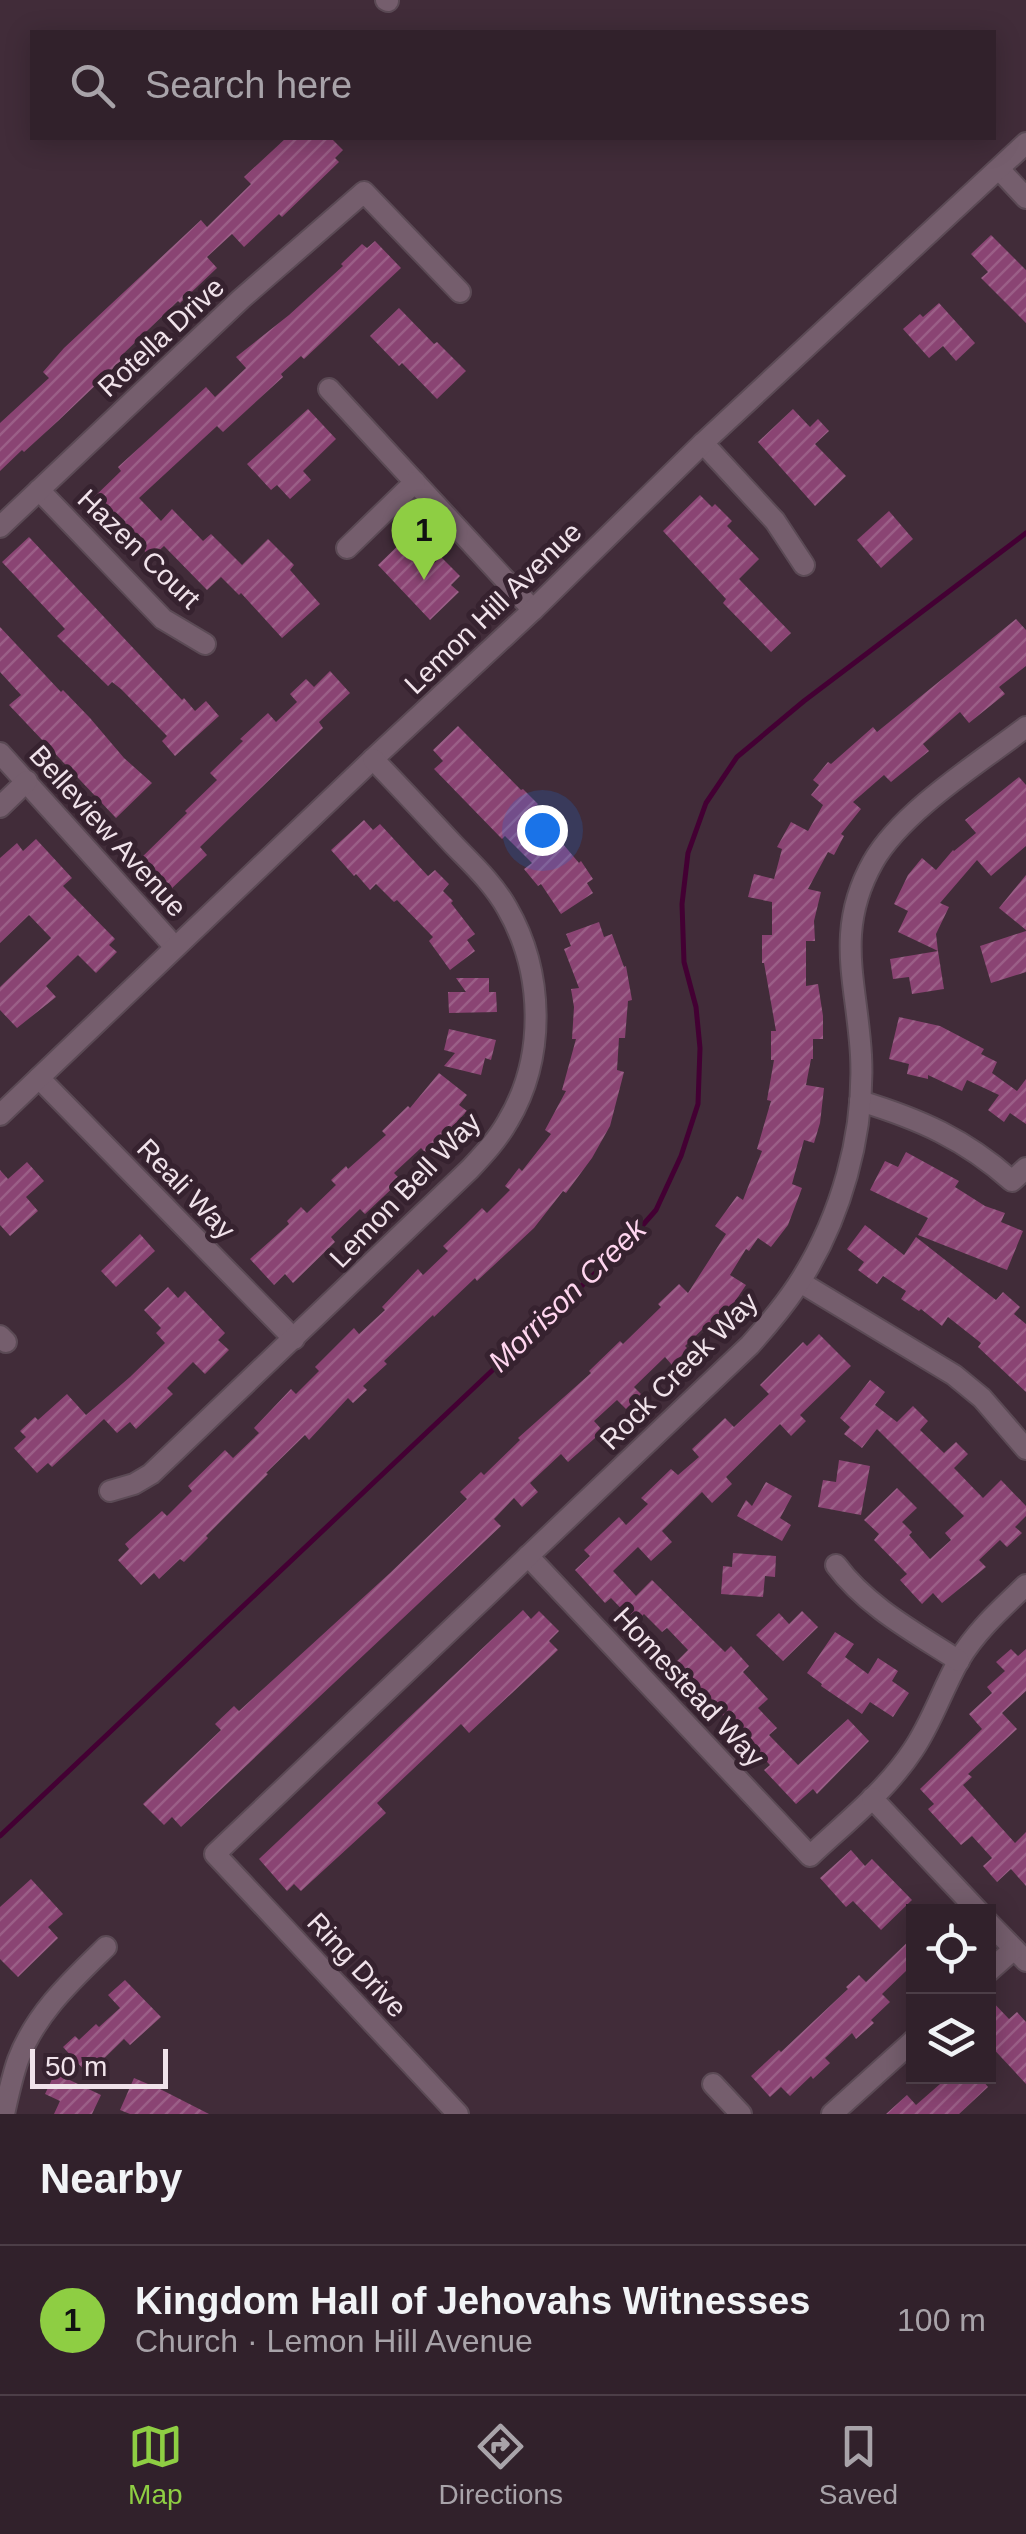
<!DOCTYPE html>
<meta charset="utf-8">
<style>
body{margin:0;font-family:Helvetica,sans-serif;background:#3d2e37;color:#f1f3f6}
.controls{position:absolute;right:30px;bottom:30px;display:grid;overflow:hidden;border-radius:0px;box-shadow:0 5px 25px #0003}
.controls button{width:90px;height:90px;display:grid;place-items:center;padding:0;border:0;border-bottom:2px solid #4c3e47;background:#31212b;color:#f1f3f6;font:50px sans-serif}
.scale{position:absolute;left:30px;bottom:25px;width:138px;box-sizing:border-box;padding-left:10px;border:5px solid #f0e2ea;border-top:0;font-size:28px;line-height:35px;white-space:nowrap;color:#f0e2ea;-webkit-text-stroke:8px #36222f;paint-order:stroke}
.you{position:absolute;left:542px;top:830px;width:35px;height:35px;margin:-25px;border:8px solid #fff;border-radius:50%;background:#1a73e8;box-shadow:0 0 0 15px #1a73e833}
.badge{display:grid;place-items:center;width:65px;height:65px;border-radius:50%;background:#8ece43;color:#111;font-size:32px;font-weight:700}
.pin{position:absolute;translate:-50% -82px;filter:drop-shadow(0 2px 5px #0008)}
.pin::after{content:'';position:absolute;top:52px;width:35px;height:30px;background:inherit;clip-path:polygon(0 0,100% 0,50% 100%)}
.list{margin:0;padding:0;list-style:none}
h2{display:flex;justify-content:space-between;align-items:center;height:130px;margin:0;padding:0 40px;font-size:42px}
h2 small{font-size:32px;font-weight:400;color:#a8a3a9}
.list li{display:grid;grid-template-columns:65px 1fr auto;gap:30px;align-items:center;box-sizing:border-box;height:150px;padding:0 40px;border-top:2px solid #4c3e47}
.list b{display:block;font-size:38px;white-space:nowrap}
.list p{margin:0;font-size:32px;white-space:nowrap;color:#a8a3a9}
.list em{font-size:32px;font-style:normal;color:#a8a3a9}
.icon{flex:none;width:55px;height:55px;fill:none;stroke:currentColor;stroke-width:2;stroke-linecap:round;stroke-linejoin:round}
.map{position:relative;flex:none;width:1026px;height:2114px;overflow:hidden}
.search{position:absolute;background:#31212b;box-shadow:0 5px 25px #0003;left:30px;right:30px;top:30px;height:110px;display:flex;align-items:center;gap:25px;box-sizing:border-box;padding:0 35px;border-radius:0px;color:#a8a3a9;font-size:38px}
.sheet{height:280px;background:#31212b}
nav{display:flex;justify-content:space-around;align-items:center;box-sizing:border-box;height:140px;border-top:2px solid #4c3e47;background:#31212b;font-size:28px;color:#a8a3a9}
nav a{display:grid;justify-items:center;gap:5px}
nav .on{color:#8ece43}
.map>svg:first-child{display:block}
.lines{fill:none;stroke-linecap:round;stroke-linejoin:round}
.stream{stroke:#430033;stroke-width:5}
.building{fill:url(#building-hatch)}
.minor-casing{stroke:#5b4a55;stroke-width:24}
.minor{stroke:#755e6d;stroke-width:20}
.labels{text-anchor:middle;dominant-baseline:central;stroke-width:10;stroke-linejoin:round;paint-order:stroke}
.street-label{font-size:28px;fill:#f0e2ea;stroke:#36222f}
.water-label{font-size:30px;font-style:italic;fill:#ffd5ef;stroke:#36222f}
</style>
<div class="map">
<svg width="1026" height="2114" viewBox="0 0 1026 2114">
<defs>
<pattern id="building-hatch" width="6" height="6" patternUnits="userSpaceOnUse" patternTransform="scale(2.5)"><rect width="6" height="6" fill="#8a4473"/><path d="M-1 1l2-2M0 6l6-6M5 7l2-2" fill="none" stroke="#9b5f87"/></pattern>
</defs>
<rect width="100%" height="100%" fill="#412c39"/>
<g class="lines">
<polyline class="stream" points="0,1836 627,1243 656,1210 681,1156 698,1104 700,1048 696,1007 684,962 682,904 688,853 706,803 737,757 804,701 1026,533"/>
</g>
<g class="building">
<polygon points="286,138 331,138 343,150 335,158 339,162 282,217 279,214 244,247 232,234 207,257 217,268 180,303 178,301 121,356 123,359 58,421 24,452 22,450 0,471 0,423 49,378 43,372 64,348 201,220 207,227 251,184 244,177"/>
<polygon points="991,235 1026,270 1026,323 981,278 988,272 971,254"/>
<polygon points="375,241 401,268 304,359 301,356 281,374 283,377 223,432 217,426 139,498 161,521 172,509 203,541 211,534 242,565 268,539 294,565 290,570 320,604 282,638 241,593 239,595 221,577 207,590 164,546 151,558 123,528 119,531 90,501 121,471 118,467 206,387 215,397 246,368 236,357 289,315 343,266 341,264 362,244 367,248"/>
<polygon points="939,303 975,343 956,361 943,346 929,358 903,329 920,314 923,317"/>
<polygon points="399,308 434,344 437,342 466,371 437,399 402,363 399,366 370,336"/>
<polygon points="308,409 336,439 303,471 311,480 290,499 277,485 271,490 247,464"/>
<polygon points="793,409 810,427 818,419 829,431 815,444 846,476 815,506 758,442"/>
<polygon points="700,495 712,507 715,504 732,521 727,526 759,559 739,579 791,633 771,652 723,603 726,599 663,531"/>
<polygon points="889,511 913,539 881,568 857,540"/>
<polygon points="29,537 182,700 184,698 195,711 206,701 219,716 175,756 162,741 167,736 121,689 112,682 108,686 57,636 65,629 2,562"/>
<polygon points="406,538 432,565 441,557 460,576 451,585 459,592 430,620 378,565"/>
<polygon points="1016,619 1026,630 1026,666 999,687 1005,694 969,723 960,712 923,744 929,751 891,782 884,775 853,802 861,809 841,834 844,836 834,855 828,852 808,889 821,892 814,921 815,941 806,941 806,986 818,984 823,1016 823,1039 813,1039 813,1059 811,1059 806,1085 824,1088 820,1123 814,1143 804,1140 792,1184 802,1188 788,1225 771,1247 758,1238 749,1251 746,1249 730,1275 746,1285 730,1309 711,1328 708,1324 685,1346 688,1349 672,1365 665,1357 634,1387 641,1394 626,1409 617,1400 594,1421 603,1431 568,1462 561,1454 530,1483 538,1492 522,1507 514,1498 494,1519 501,1526 181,1827 172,1817 164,1825 143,1804 221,1730 215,1724 234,1706 239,1711 390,1573 467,1499 460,1492 481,1472 484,1475 520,1440 518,1438 591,1373 589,1371 620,1341 623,1344 661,1307 658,1304 679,1284 688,1293 726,1234 715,1226 737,1196 743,1200 762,1151 757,1149 771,1101 767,1100 774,1060 771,1060 771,1031 776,1031 764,963 762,963 762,935 772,935 772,902 748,897 754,874 774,879 782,849 777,847 791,822 808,831 823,805 811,795 819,785 813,780 828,762 831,764 873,727 877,732"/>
<polygon points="0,627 61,692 63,690 90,718 124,758 152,783 116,818 9,705 21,695 0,672"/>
<polygon points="330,671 350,693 319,722 323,728 200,847 207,855 169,891 139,860 187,813 185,811 217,780 210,773 243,741 240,739 268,713 276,722 297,702 290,694 306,679 314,687"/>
<polygon points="458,726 521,790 523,789 538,804 530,811 552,831 579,863 581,861 593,879 587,883 593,893 561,914 541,884 538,886 524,869 532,863 505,836 502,839 434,769 443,761 433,750"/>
<polygon points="1019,777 1026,785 1026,846 991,876 977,860 940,903 949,907 936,934 938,951 898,932 908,911 894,904 908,875 922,858 936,870 953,850 954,851 976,833 965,820"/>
<polygon points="364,820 373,830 380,824 428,876 435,870 449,884 443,891 453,901 451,903 475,934 467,940 475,951 450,970 429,941 433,937 397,900 394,902 376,884 370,890 356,874 354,876 331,850"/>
<polygon points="36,839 72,878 63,886 115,939 109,945 117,952 96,973 78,955 46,986 56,997 17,1028 0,1010 0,987 51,938 29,915 0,943 0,858 17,843 23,851"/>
<polygon points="1026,875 1026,930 999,908"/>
<polygon points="599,922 604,937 612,934 624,967 626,966 632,1000 628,1001 625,1038 619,1038 617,1070 624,1072 610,1126 592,1158 566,1193 563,1191 534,1228 477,1281 475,1278 434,1317 433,1315 384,1361 387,1364 363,1386 367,1390 353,1403 348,1398 309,1440 305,1435 266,1473 268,1474 206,1536 208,1538 184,1562 180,1559 159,1579 154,1573 141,1585 118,1560 129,1549 125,1544 162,1511 167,1516 192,1491 188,1486 225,1450 233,1458 259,1433 254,1428 291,1389 296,1394 319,1371 315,1367 354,1328 359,1334 385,1310 382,1307 418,1269 423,1275 448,1251 443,1246 466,1224 482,1208 487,1213 510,1190 505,1186 519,1168 522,1171 551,1134 545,1130 566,1091 562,1090 576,1039 572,1039 574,1007 571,989 579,988 564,949 571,946 566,934"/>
<polygon points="1026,931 1026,972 991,983 980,946"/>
<polygon points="938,951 944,989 912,994 909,977 893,979 890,959"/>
<polygon points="456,978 489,978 489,992 496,992 497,1012 449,1013 448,992 466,992"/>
<polygon points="899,1017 940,1026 984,1049 981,1054 997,1062 992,1073 1017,1091 1026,1079 1026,1124 1010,1113 1004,1122 988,1110 999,1095 967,1080 962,1091 928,1075 928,1079 907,1074 909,1064 889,1059"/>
<polygon points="449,1029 496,1040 491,1060 485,1058 481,1075 444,1066 455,1053 444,1050"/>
<polygon points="439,1073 467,1095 459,1105 467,1111 427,1154 421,1148 394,1173 401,1180 365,1214 360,1209 331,1237 335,1242 293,1283 285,1274 274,1285 250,1259 289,1224 287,1221 301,1207 307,1213 336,1185 331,1180 346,1166 348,1169 386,1135 382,1131 408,1106 410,1108"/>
<polygon points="906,1152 959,1181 955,1187 985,1206 1005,1213 1001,1222 1023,1231 1007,1270 918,1235 928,1218 870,1190 885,1161 898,1167"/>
<polygon points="27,1162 44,1181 26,1197 38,1211 10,1236 0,1225 0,1170 8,1179"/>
<polygon points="865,1225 904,1255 916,1237 996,1300 1003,1292 1020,1307 1014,1314 1026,1324 1026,1392 978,1347 981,1343 948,1317 942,1326 921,1309 919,1311 901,1299 906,1291 883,1276 877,1284 858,1270 864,1262 847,1249"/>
<polygon points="140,1234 155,1251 116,1287 101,1271"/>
<polygon points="168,1287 178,1298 185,1291 225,1333 218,1340 229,1350 205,1374 193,1362 167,1388 173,1394 136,1429 130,1422 117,1433 104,1419 52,1467 48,1463 37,1473 14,1448 26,1437 20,1431 35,1417 38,1420 67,1394 86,1415 130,1377 165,1343 156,1333 161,1328 144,1310"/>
<polygon points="819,1334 851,1366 800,1415 806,1421 791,1436 780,1424 726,1477 732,1484 712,1503 702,1492 662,1531 672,1542 651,1561 638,1547 613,1571 636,1596 652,1580 725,1652 731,1646 749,1666 743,1672 768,1699 758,1708 777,1728 769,1735 798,1765 848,1719 869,1741 817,1794 813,1789 796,1804 764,1770 770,1765 674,1664 688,1650 667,1628 662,1632 644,1614 635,1623 611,1598 605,1603 575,1570 590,1556 584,1550 619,1517 626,1525 648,1504 641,1498 671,1469 678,1475 699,1457 692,1449 725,1418 734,1427 769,1394 760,1385 803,1342 807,1346"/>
<polygon points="870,1380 885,1392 875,1405 897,1422 913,1406 928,1421 920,1430 944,1453 956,1442 968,1454 954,1468 983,1498 1001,1480 1026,1506 1026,1516 1015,1527 1022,1533 1007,1547 1000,1540 979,1560 986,1567 942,1603 933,1593 922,1604 900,1580 907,1574 874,1540 879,1534 864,1520 897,1488 917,1508 902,1522 912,1532 909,1535 930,1559 951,1540 945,1533 964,1516 877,1429 862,1448 844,1434 850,1427 840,1418"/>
<polygon points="839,1460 870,1466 861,1515 818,1507 823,1480 836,1482"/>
<polygon points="766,1482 792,1496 780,1518 791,1525 782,1541 737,1516 746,1500 752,1506"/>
<polygon points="733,1553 776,1556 775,1577 765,1576 763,1597 721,1594 723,1566 732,1567"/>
<polygon points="523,1610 531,1619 539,1611 559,1631 549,1641 558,1650 469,1733 461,1724 377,1803 386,1813 301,1891 294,1884 287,1891 259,1859"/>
<polygon points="802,1611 818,1627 783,1661 756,1635 779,1613 789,1624"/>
<polygon points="835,1632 854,1644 845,1657 868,1674 878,1658 898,1671 892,1681 909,1693 893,1717 870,1702 862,1714 821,1686 822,1684 807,1673"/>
<polygon points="1011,1649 1018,1656 1026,1649 1026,1691 1002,1713 1017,1729 968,1774 972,1777 963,1785 1015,1843 1026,1832 1026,1886 1011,1869 997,1882 983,1866 992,1858 972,1836 961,1845 928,1809 934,1804 920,1789 982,1729 969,1714 992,1693 987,1687 1005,1671 996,1662"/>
<polygon points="851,1850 865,1866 872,1859 912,1900 881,1930 853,1901 846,1907 820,1878"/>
<polygon points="31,1879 63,1914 48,1927 58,1938 18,1977 0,1959 0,1907"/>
<polygon points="914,1936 914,1979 906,1971 882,1994 890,2002 871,2020 874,2023 856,2039 852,2033 838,2046 825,2058 830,2063 813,2079 811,2076 790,2096 781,2087 770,2097 751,2076 779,2050 781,2052 848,1989 846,1987 859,1975 866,1982"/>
<polygon points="125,1980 161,2017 130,2045 124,2039 88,2074 63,2047 75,2036 79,2040 96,2024 99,2027 120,2008 108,1995"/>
<polygon points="988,1997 1009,2019 1017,2012 1026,2022 1026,2084 988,2043"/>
<polygon points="55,2073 101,2095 92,2114 54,2114 60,2101 45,2094"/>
<polygon points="933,2076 979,2076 988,2087 959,2114 886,2114 907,2095 916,2105 940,2084"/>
<polygon points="134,2078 162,2090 209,2114 130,2114 120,2110"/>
</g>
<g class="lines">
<defs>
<g id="minor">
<polyline points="386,0 388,1"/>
<polyline points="999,169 1026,198"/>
<polyline points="329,389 533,610"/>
<polyline points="703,443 775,521 804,565"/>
<polyline points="39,490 163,619 205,644"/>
<polyline points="0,527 241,299 364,192 460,292"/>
<polyline points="347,548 415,482"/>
<polyline points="0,753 175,947"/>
<polyline points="0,807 27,781"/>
<polyline points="39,1078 294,1339"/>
<path d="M860,1101C919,1119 965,1139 1012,1181L1026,1168"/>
<polyline points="0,1115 373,759 533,610 703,443 1026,143"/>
<polyline points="800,1282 954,1375 982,1398 1026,1449"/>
<polyline points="0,1336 6,1342"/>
<path d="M110,1491L134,1484L151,1474L470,1169C484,1154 498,1139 508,1121C546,1057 544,972 507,908C493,883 472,864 452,843C426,815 400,787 373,759"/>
<path d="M528,1556L810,1856C845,1823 886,1791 913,1750C932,1722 942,1690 959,1660C976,1631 1002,1608 1026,1585"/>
<path d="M836,1565C867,1607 916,1633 959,1661"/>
<polyline points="872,1798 979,1912"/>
<polyline points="988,1922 1026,1961"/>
<polyline points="988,1972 1014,1949"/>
<polyline points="713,2084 741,2114"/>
<path d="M4,2114C8,2096 12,2077 18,2060C36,2013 71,1981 106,1947"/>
<path d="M458,2114L215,1854L750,1345C767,1326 783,1307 797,1286C841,1219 865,1134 861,1055C857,983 834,931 873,862C902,811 979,763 1026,727"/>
<polyline points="832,2114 914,2040"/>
</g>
</defs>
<use href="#minor" class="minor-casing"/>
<use href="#minor" class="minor"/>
</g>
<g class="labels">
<g class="street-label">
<text transform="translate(161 337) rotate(-43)">Rotella Drive</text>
<text transform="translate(139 549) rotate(44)">Hazen Court</text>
<text transform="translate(493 608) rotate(-44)">Lemon Hill Avenue</text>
<text transform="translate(108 831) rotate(48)">Belleview Avenue</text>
<text transform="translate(186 1189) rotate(46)">Reali Way</text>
<text transform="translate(405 1190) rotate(-46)">Lemon Bell Way</text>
<text transform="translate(679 1371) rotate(-45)">Rock Creek Way</text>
<text transform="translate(689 1687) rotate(47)">Homestead Way</text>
<text transform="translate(357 1965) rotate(47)">Ring Drive</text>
</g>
<g class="water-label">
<text transform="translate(567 1295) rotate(-44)">Morrison Creek</text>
</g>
</g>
</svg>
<div class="controls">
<button><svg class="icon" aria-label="locate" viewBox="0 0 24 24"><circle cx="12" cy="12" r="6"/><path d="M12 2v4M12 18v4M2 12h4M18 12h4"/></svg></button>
<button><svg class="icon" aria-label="layers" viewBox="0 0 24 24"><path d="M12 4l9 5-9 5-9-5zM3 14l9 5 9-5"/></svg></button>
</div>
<div class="scale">50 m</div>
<div class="you"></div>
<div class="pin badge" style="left:424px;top:580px">1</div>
<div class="search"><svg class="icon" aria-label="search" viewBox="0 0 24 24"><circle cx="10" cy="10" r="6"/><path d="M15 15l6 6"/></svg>Search here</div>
</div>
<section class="sheet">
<h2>Nearby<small></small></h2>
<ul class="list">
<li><span class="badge">1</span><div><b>Kingdom Hall of Jehovahs Witnesses</b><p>Church · Lemon Hill Avenue</p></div><em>100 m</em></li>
</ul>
</section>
<nav>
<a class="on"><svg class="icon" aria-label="map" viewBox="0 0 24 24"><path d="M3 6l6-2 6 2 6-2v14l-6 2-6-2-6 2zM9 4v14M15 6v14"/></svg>Map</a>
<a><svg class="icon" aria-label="directions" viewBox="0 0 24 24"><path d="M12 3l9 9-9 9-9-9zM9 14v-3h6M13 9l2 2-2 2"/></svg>Directions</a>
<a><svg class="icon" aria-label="saved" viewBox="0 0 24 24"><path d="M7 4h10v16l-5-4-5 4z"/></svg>Saved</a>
</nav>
